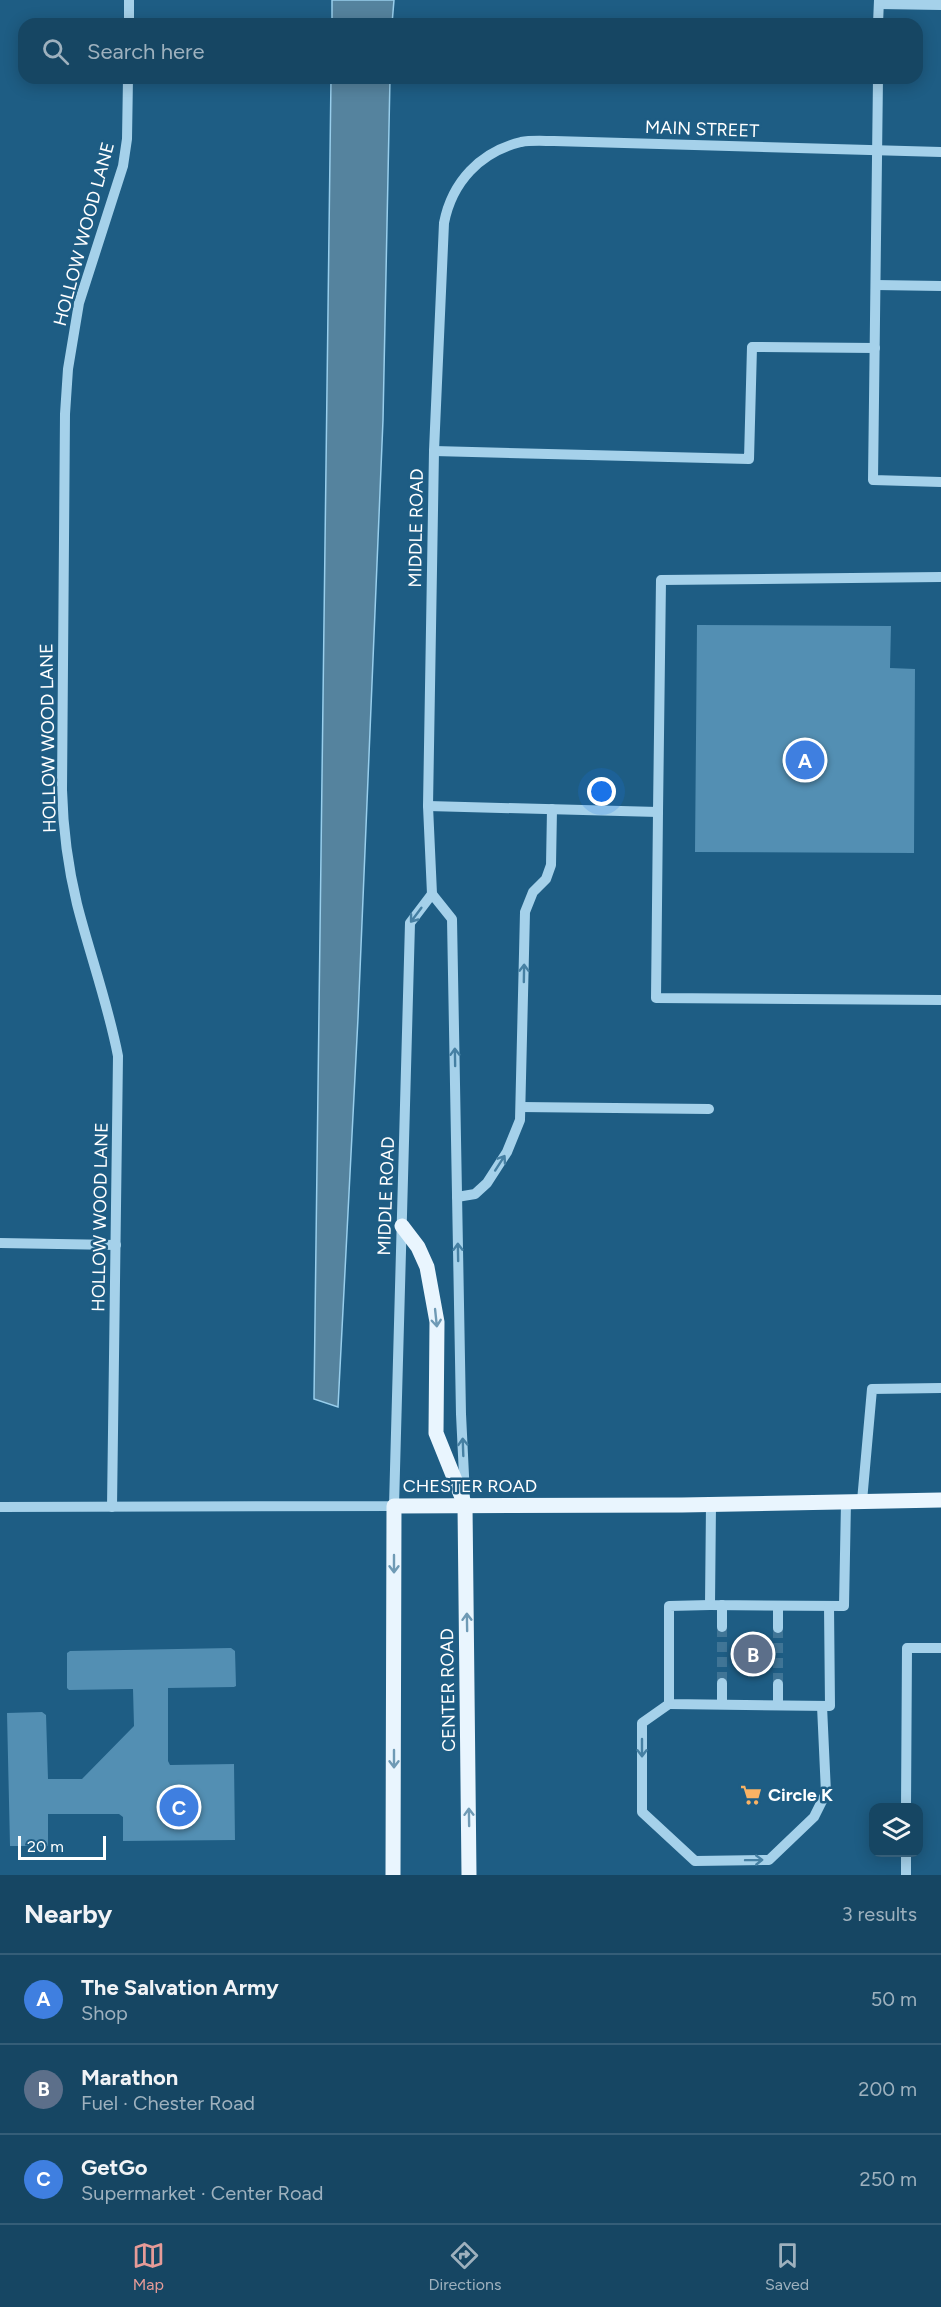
<!DOCTYPE html>
<meta charset="utf-8">
<style>
body{margin:0;font-family:Figtree,sans-serif;background:#1f4d69;color:#f1f3f6}
.controls{position:absolute;right:18px;bottom:18px;display:grid;overflow:hidden;border-radius:12px;box-shadow:0 3px 15px #0003}
.controls button{width:54px;height:54px;display:grid;place-items:center;padding:0;border:0;border-bottom:2px solid #355e78;background:#164663;color:#f1f3f6;font:30px sans-serif}
.scale{position:absolute;left:18px;bottom:15px;width:88px;box-sizing:border-box;padding-left:6px;border:3px solid #fff;border-top:0;font-size:16px;line-height:21px;white-space:nowrap;color:#fff;-webkit-text-stroke:4px #1e5d84;paint-order:stroke}
.you{position:absolute;left:602px;top:792px;width:21px;height:21px;margin:-15px;border:4px solid #fff;border-radius:50%;background:#1a73e8;box-shadow:0 0 0 9px #1a73e833}
.badge{display:grid;place-items:center;width:39px;height:39px;border-radius:50%;background:#e69b98;color:#fff;font-size:20px;font-weight:700}
.pin{position:absolute;translate:-50% -50%;border:3px solid #fff;box-shadow:0 2px 6px #0006}
.list{margin:0;padding:0;list-style:none}
h2{display:flex;justify-content:space-between;align-items:center;height:78px;margin:0;padding:0 24px;font-size:26px}
h2 small{font-size:20px;font-weight:400;color:#9eb1be}
.list li{display:grid;grid-template-columns:39px 1fr auto;gap:18px;align-items:center;box-sizing:border-box;height:90px;padding:0 24px;border-top:2px solid #355e78}
.list b{display:block;font-size:22px;white-space:nowrap}
.list p{margin:0;font-size:20px;white-space:nowrap;color:#9eb1be}
.list em{font-size:20px;font-style:normal;color:#9eb1be}
.icon{flex:none;width:33px;height:33px;fill:none;stroke:currentColor;stroke-width:2;stroke-linecap:round;stroke-linejoin:round}
.map{position:relative;flex:none;width:941px;height:1875px;overflow:hidden}
.search{position:absolute;background:#164663;box-shadow:0 3px 15px #0003;left:18px;right:18px;top:18px;height:66px;display:flex;align-items:center;gap:15px;box-sizing:border-box;padding:0 21px;border-radius:18px;color:#9eb1be;font-size:22px}
.sheet{height:348px;background:#164663}
nav{display:flex;justify-content:space-around;align-items:center;box-sizing:border-box;height:84px;border-top:2px solid #355e78;background:#164663;font-size:16px;color:#9eb1be}
nav a{display:grid;justify-items:center;gap:3px}
nav .on{color:#e69b98}
.map>svg:first-child{display:block}
.water{fill:#55839e;stroke:#98ceec;stroke-width:1.5}
.building{fill:#538fb3}
.lines{fill:none;stroke-linecap:round;stroke-linejoin:round}
.minor-tunnel{stroke:#407596;stroke-width:10;stroke-dasharray:10 5;stroke-linecap:butt}
.minor{stroke:#a5d1ea;stroke-width:10}
.major{stroke:#e9f5fe;stroke-width:15}
.oneway{stroke:#4680a3}
.oneway2{stroke:#6f9ab5}
.labels{text-anchor:middle;dominant-baseline:central;stroke-width:5;stroke-linejoin:round;paint-order:stroke}
.street-label{font-size:18px;fill:#fff;stroke:#1e5d84}
.poi-label{font-size:18px;font-weight:bold;fill:#fff;stroke:#1e5d84;text-anchor:start}
</style>
<div class="map">
<svg width="941" height="1875" viewBox="0 0 941 1875">
<rect width="100%" height="100%" fill="#1e5d84"/>
<g class="water">
<polygon points="332,0 394,0 392,24 332,24"/>
<polygon points="331,78 390,78 383,420 358,1018 338,1407 314,1399"/>
</g>
<g class="building">
<polygon points="697,625 891,626 890,668 915,669 914,853 695,852"/>
<polygon points="231,1648 235,1651 236,1686 234,1687 168,1688 168,1761 170,1765 234,1764 235,1840 123,1841 123,1817 119,1814 48,1814 48,1846 10,1846 7,1713 42,1712 46,1715 48,1779 82,1779 134,1726 133,1689 69,1690 67,1688 67,1653 70,1651"/>
</g>
<g class="lines">
<g class="minor-tunnel">
<polyline points="722,1627 722,1683"/>
<polyline points="778,1628 778,1684"/>
</g>
<g class="minor">
<polyline points="129,0 129,24"/>
<polyline points="879,4 941,5"/>
<polyline points="878,24 879,0"/>
<polyline points="878,78 873,480 941,482"/>
<polyline points="876,285 941,286"/>
<polyline points="434,451 749,459 752,347 875,348"/>
<polyline points="428,806 658,812 661,580 941,577"/>
<polyline points="658,812 656,998 941,1000"/>
<path d="M432,894L428,806L434,451L444,223C452,182 480,152 521,142C531,140 544,141 554,141L941,152"/>
<polyline points="521,1107 709,1109"/>
<polyline points="457,1197 475,1194 487,1183 507,1152 520,1120 525,912 533,892 546,879 551,865 552,809"/>
<polyline points="0,1243 116,1245"/>
<polyline points="862,1501 872,1389 941,1388"/>
<polyline points="711,1504 710,1605 844,1606 846,1502"/>
<polyline points="0,1507 394,1506 410,923 432,894 452,919 461,1414 465,1496"/>
<path d="M112,1507L118,1056C108,1004 90,955 77,904C68,867 63,828 62,790L65,414L68,369L79,303L123,166L127,139L128,78"/>
<polyline points="710,1605 669,1606 669,1704 830,1706 829,1606"/>
<polyline points="722,1605 722,1627"/>
<polyline points="778,1628 778,1606"/>
<polyline points="722,1683 722,1704"/>
<polyline points="778,1684 778,1705"/>
<polyline points="669,1704 642,1723 642,1812 695,1861 769,1860 814,1817 826,1793 822,1706"/>
<polyline points="906,1808 907,1648 941,1648"/>
<polyline points="906,1875 906,1852"/>
</g>
<g class="major">
<polyline points="402,1226 418,1247 427,1267 437,1322 436,1433 465,1505 469,1875"/>
<polyline points="393,1875 394,1506 682,1505 941,1500"/>
</g>
</g>
<defs><path id="oneway-shaft" d="M-6 0H5M1.5-3L5.5 0L1.5 3" fill="none" stroke-width="1.6" stroke-linecap="round" stroke-linejoin="round" transform="scale(1.5)"/></defs>
<g class="oneway">
<use href="#oneway-shaft" transform="translate(416 915) rotate(127)"/>
<use href="#oneway-shaft" transform="translate(524 973) rotate(-89)"/>
<use href="#oneway-shaft" transform="translate(455 1057) rotate(-91)"/>
<use href="#oneway-shaft" transform="translate(500 1163) rotate(-57)"/>
<use href="#oneway-shaft" transform="translate(458 1252) rotate(-91)"/>
<use href="#oneway-shaft" transform="translate(463 1447) rotate(-92)"/>
<use href="#oneway-shaft" transform="translate(642 1748) rotate(90)"/>
<use href="#oneway-shaft" transform="translate(754 1860) rotate(-1)"/>
</g>
<g class="oneway2">
<use href="#oneway-shaft" transform="translate(436 1318) rotate(84)"/>
<use href="#oneway-shaft" transform="translate(394 1564) rotate(90)"/>
<use href="#oneway-shaft" transform="translate(467 1622) rotate(-91)"/>
<use href="#oneway-shaft" transform="translate(394 1759) rotate(90)"/>
<use href="#oneway-shaft" transform="translate(469 1817) rotate(-91)"/>
</g>
<defs>
<symbol id="supermarket-bare" viewBox="-9 -9 18 18"><path d="M-6-5.5h2.5l.6 2H6L4.5 2H-2.5L-4.4-4H-6ZM-1.5 3.2a1.3 1.3 0 1 0 .1 0ZM3 3.2a1.3 1.3 0 1 0 .1 0Z" fill="#f9b264" stroke="#1e5d84" stroke-width="2.5" paint-order="stroke"/></symbol>
</defs>
<g fill-rule="evenodd">
<use href="#supermarket-bare" x="736" y="1780" width="30" height="30"/>
</g>
<g class="labels">
<g class="street-label">
<text transform="translate(702 129) rotate(2)">MAIN STREET</text>
<text transform="translate(84 234) rotate(-75)">HOLLOW WOOD LANE</text>
<text transform="translate(416 528) rotate(-89)">MIDDLE ROAD</text>
<text transform="translate(48 738) rotate(-91)">HOLLOW WOOD LANE</text>
<text transform="translate(386 1196) rotate(-88)">MIDDLE ROAD</text>
<text transform="translate(100 1217) rotate(-89)">HOLLOW WOOD LANE</text>
<text x="470" y="1486">CHESTER ROAD</text>
<text transform="translate(448 1690) rotate(-91)">CENTER ROAD</text>
</g>
<g class="poi-label">
<text x="768" y="1795">Circle K</text>
</g>
</g>
</svg>
<div class="controls">
<button><svg class="icon" aria-label="layers" viewBox="0 0 24 24"><path d="M12 4l9 5-9 5-9-5zM3 14l9 5 9-5"/></svg></button>
</div>
<div class="scale">20 m</div>
<div class="you"></div>
<div class="pin badge" style="left:805px;top:760px;background:#3f7fe0">A</div>
<div class="pin badge" style="left:753px;top:1654px;background:#5c6f8a">B</div>
<div class="pin badge" style="left:179px;top:1807px;background:#3f7fe0">C</div>
<div class="search"><svg class="icon" aria-label="search" viewBox="0 0 24 24"><circle cx="10" cy="10" r="6"/><path d="M15 15l6 6"/></svg>Search here</div>
</div>
<section class="sheet">
<h2>Nearby<small>3 results</small></h2>
<ul class="list">
<li><span class="badge" style="background:#3f7fe0">A</span><div><b>The Salvation Army</b><p>Shop</p></div><em>50 m</em></li>
<li><span class="badge" style="background:#5c6f8a">B</span><div><b>Marathon</b><p>Fuel · Chester Road</p></div><em>200 m</em></li>
<li><span class="badge" style="background:#3f7fe0">C</span><div><b>GetGo</b><p>Supermarket · Center Road</p></div><em>250 m</em></li>
</ul>
</section>
<nav>
<a class="on"><svg class="icon" aria-label="map" viewBox="0 0 24 24"><path d="M3 6l6-2 6 2 6-2v14l-6 2-6-2-6 2zM9 4v14M15 6v14"/></svg>Map</a>
<a><svg class="icon" aria-label="directions" viewBox="0 0 24 24"><path d="M12 3l9 9-9 9-9-9zM9 14v-3h6M13 9l2 2-2 2"/></svg>Directions</a>
<a><svg class="icon" aria-label="saved" viewBox="0 0 24 24"><path d="M7 4h10v16l-5-4-5 4z"/></svg>Saved</a>
</nav>
